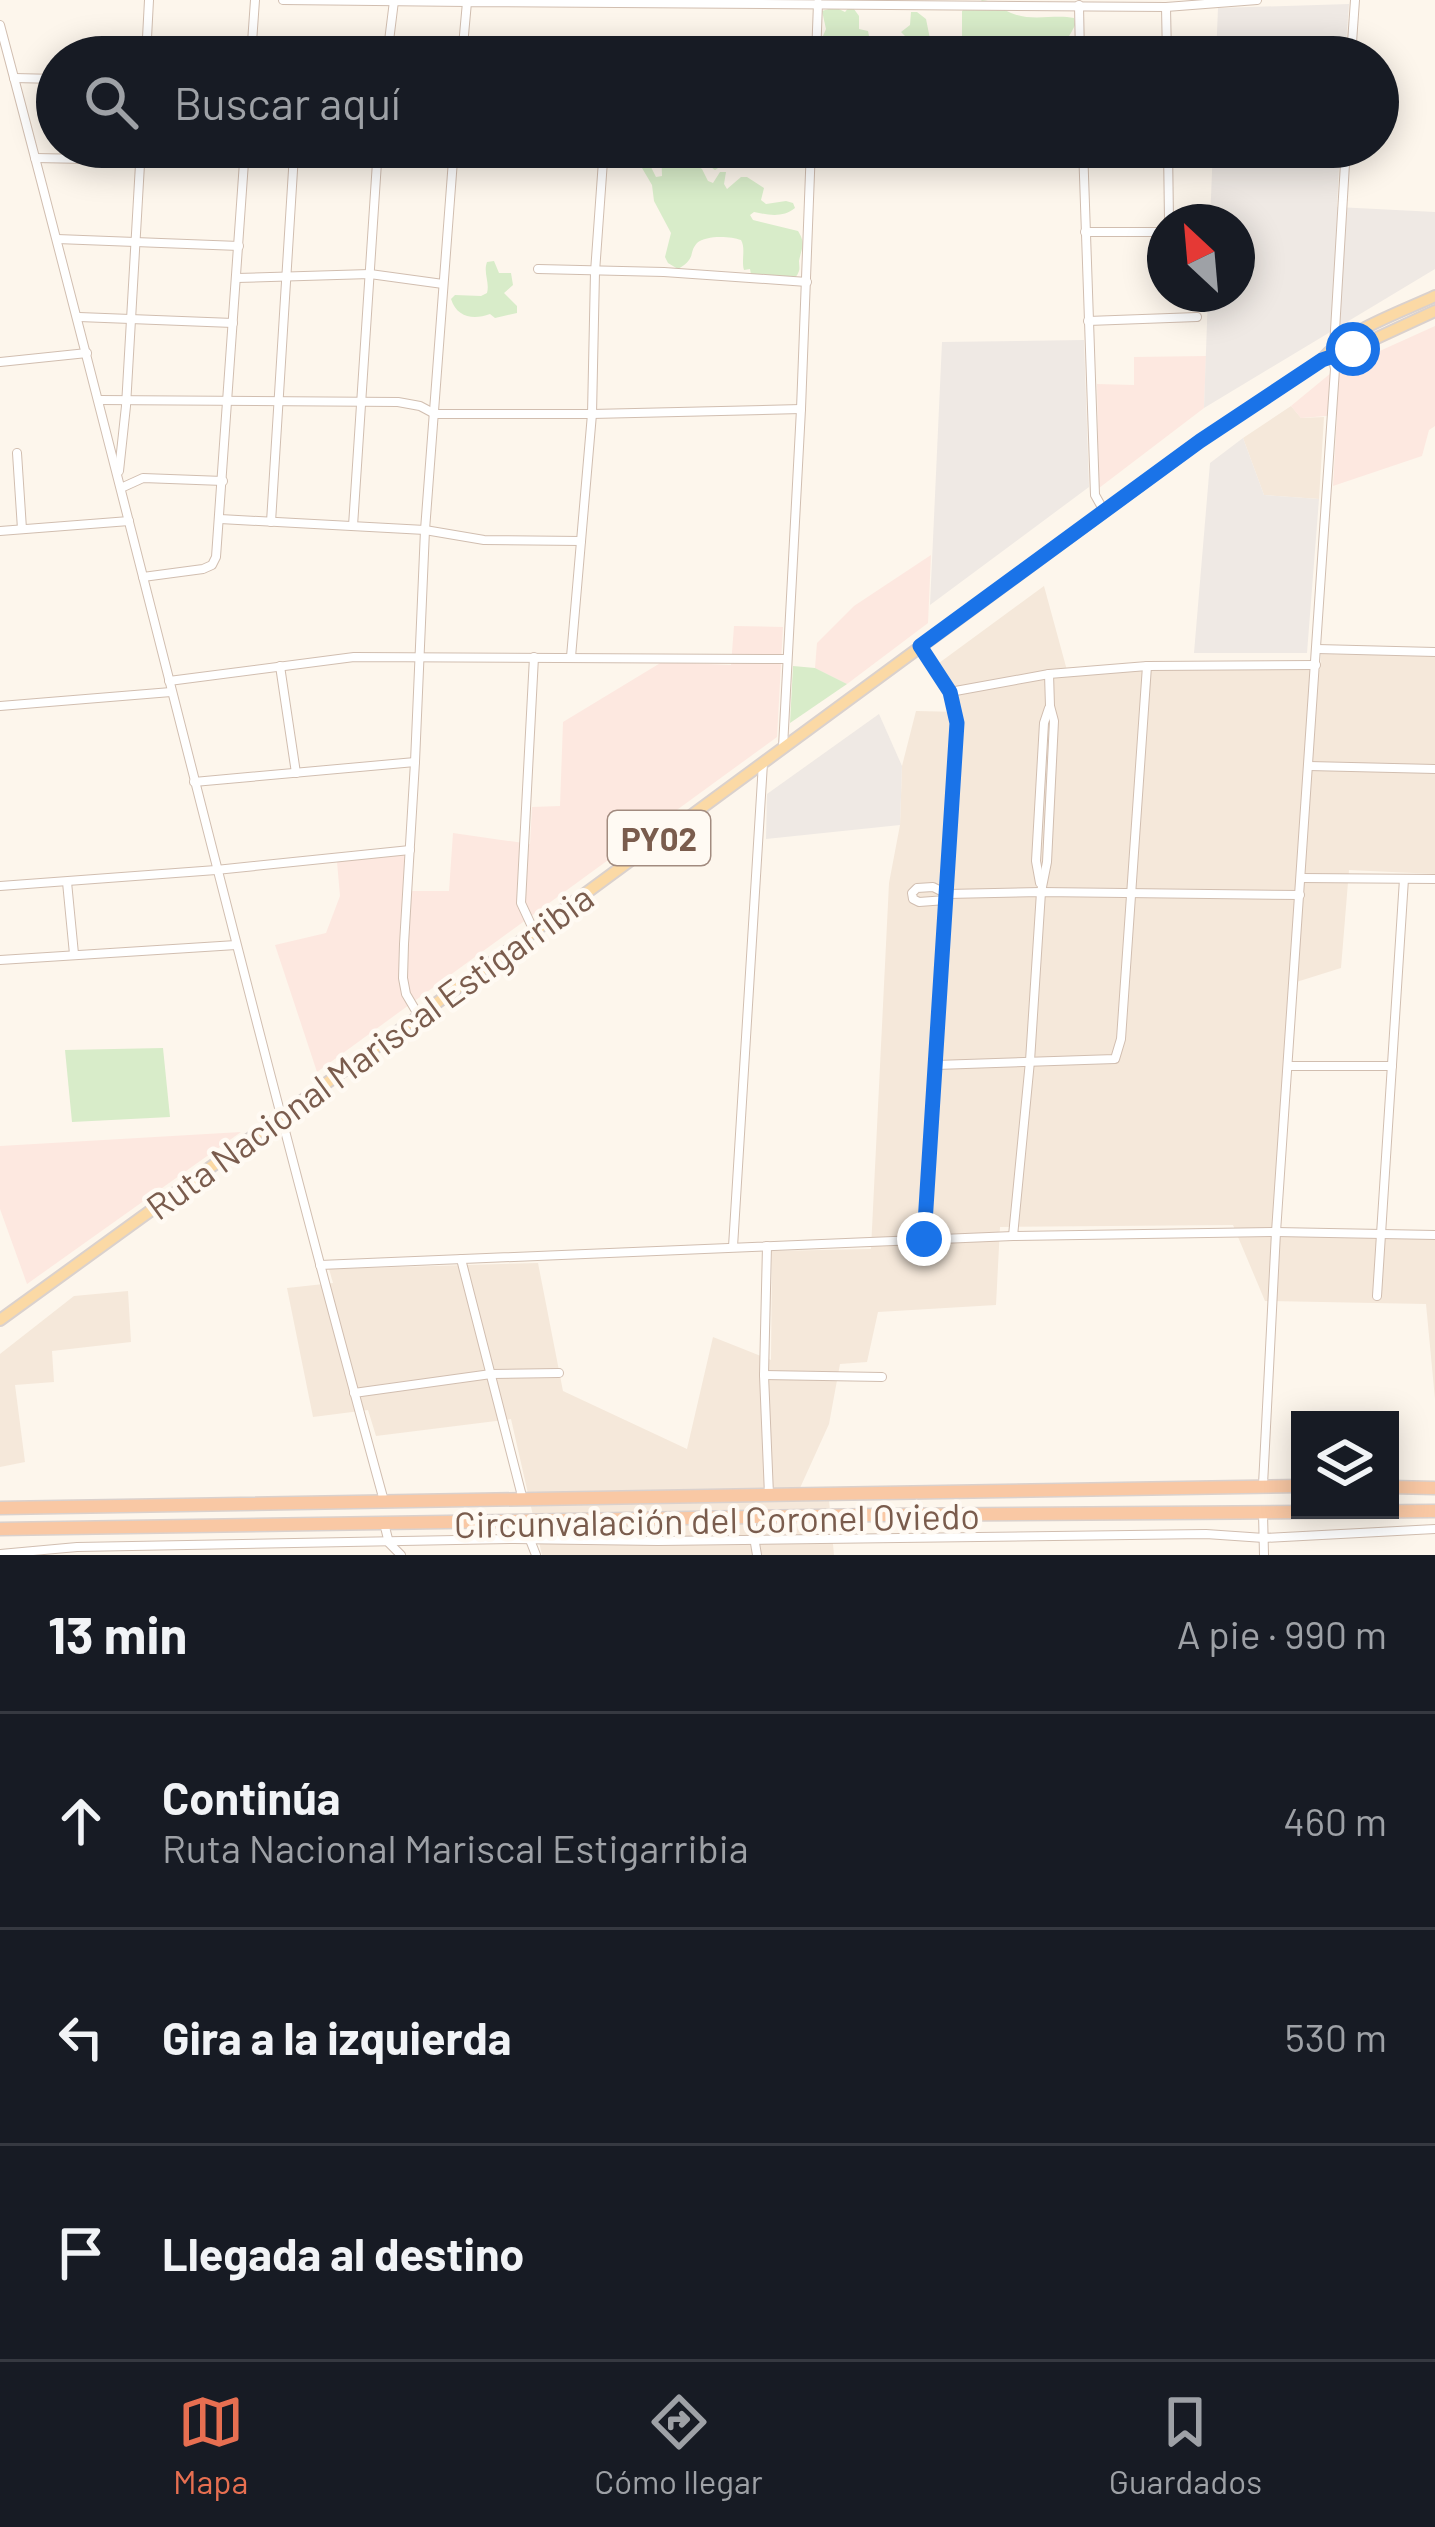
<!DOCTYPE html>
<html lang="es">
<meta charset="utf-8">
<style>
body{margin:0;font-family:Barlow,sans-serif;background:#20242c;color:#f1f3f6}
.controls{position:absolute;right:36px;bottom:36px;display:grid;overflow:hidden;border-radius:0px;box-shadow:0 6px 30px #0003}
.controls button{width:108px;height:108px;display:grid;place-items:center;padding:0;border:0;border-bottom:3px solid #363941;background:#171b24;color:#f1f3f6;font:60px sans-serif}
.compass{position:absolute;left:1147px;top:204px;width:108px;height:108px;border-radius:50%;background:#171b24;box-shadow:0 6px 30px #0003;rotate:334deg}
.stop{position:absolute;width:36px;height:36px;margin:-27px;border:9px solid #1a73e8;border-radius:50%;background:#fff}
.stop.end{background:#1a73e8;border-color:#fff;box-shadow:0 3px 12px #0008}
.list{margin:0;padding:0;list-style:none}
h2{display:flex;justify-content:space-between;align-items:center;height:156px;margin:0;padding:0 48px;font-size:51px}
h2 small{font-size:39px;font-weight:400;color:#9ea1a6}
.list li{display:grid;grid-template-columns:78px 1fr auto;gap:36px;align-items:center;box-sizing:border-box;height:216px;padding:0 48px;border-top:3px solid #363941}
.list b{display:block;font-size:45px;white-space:nowrap}
.list p{margin:0;font-size:39px;white-space:nowrap;color:#9ea1a6}
.list em{font-size:39px;font-style:normal;color:#9ea1a6}
.icon{flex:none;width:66px;height:66px;fill:none;stroke:currentColor;stroke-width:2;stroke-linecap:round;stroke-linejoin:round}
.map{position:relative;flex:none;width:1435px;height:1555px;overflow:hidden}
.search{position:absolute;background:#171b24;box-shadow:0 6px 30px #0003;left:36px;right:36px;top:36px;height:132px;display:flex;align-items:center;gap:30px;box-sizing:border-box;padding:0 42px;border-radius:66px;color:#9ea1a6;font-size:45px}
.sheet{height:804px;background:#171b24}
nav{display:flex;justify-content:space-around;align-items:center;box-sizing:border-box;height:168px;border-top:3px solid #363941;background:#171b24;font-size:33px;color:#9ea1a6}
nav a{display:grid;justify-items:center;gap:6px}
nav .on{color:#e76f51}
.map>svg:first-child{display:block}
.residential{fill:#f5e8da}
.commercial{fill:#fde8e0}
.industrial{fill:#efe9e4}
.green{fill:#d8ecc9}
.lines{fill:none;stroke-linecap:round;stroke-linejoin:round}
.minor-casing{stroke:#d1beb0;stroke-width:10}
.primary-casing{stroke:#dad1cd;stroke-width:14}
.trunk-casing{stroke:#dad1cd;stroke-width:15}
.minor{stroke:#fff;stroke-width:8}
.primary{stroke:#fbd9a5;stroke-width:10}
.trunk{stroke:#f9c8a4;stroke-width:12}
.route{stroke:#1a73e8;stroke-width:15}
.labels{text-anchor:middle;dominant-baseline:central;stroke-width:9;stroke-linejoin:round;paint-order:stroke}
.shield{fill:#fffaf3;stroke:#a28b7f;stroke-width:3}
.shield-label{font-size:33px;font-weight:bold;fill:#7a5c4d}
.street-label{font-size:36px;fill:#7a5c4d;stroke:#fffaf3}
</style>
<div class="map">
<svg width="1435" height="1555" viewBox="0 0 1435 1555">
<rect width="100%" height="100%" fill="#fdf6ec"/>
<g class="residential">
<polygon points="1291,406 1301,418 1324,417 1319,499 1264,495 1243,438"/>
<polygon points="1044,586 1068,674 1153,668 1320,670 1321,654 1435,656 1435,874 1349,870 1341,968 1290,984 1272,1236 1435,1238 1435,1399 1426,1304 1265,1301 1233,1225 1000,1227 996,1305 878,1312 867,1362 840,1364 829,1424 800,1488 829,1500 834,1555 542,1555 511,1419 376,1436 368,1410 313,1417 287,1288 333,1283 329,1269 538,1263 563,1391 687,1449 713,1337 771,1360 772,1251 871,1249 889,883 900,825 902,766 916,711 961,712 952,683 939,663"/>
<polygon points="128,1291 131,1342 52,1351 54,1382 15,1385 25,1462 0,1467 0,1354 74,1296"/>
</g>
<g class="commercial">
<polygon points="1435,326 1435,426 1429,430 1422,456 1333,486 1337,415 1301,418 1291,406 1331,373"/>
<polygon points="1206,356 1204,408 1099,488 1097,384 1134,385 1134,357"/>
<polygon points="931,555 928,623 847,684 815,668 817,643 854,606"/>
<polygon points="734,626 783,627 777,737 317,1072 275,945 326,933 340,896 337,862 407,854 405,891 449,891 453,833 530,844 532,807 560,806 563,722 662,662 731,665"/>
<polygon points="241,1132 131,1210 27,1284 0,1209 0,1146"/>
</g>
<g class="industrial">
<polygon points="1349,4 1345,57 1216,57 1218,8"/>
<polygon points="1213,147 1340,147 1337,207 1435,212 1435,269 1204,408 1208,294 1237,294 1237,222 1210,222"/>
<polygon points="1084,340 1089,487 930,605 942,342"/>
<polygon points="1243,438 1264,495 1319,499 1307,653 1194,653 1210,463"/>
<polygon points="879,714 902,766 900,825 766,839 767,794"/>
</g>
<g class="green">
<path d="M982,0C996,1 999,8 1011,13C1032,22 1054,14 1074,18L1075,25C1070,36 1060,53 1047,53C1040,43 1034,36 1021,40L1016,57H895L894,50L907,47V38L901,32L910,25L911,12H917L926,19L931,44C941,47 951,50 962,44V11L967,7L973,8Z"/>
<polygon points="851,5 859,16 859,29 868,31 871,46 878,49 878,53 866,57 852,57 837,44 824,42 823,36 826,29 822,11 835,7 845,12"/>
<path d="M661,147H712L721,166L715,170L694,155L686,157L689,164L692,162L702,169L708,181L713,183L720,172H726L724,184L727,189L741,177H747L764,188L761,200L766,204L786,201L793,203L795,208C783,218 768,215 754,212L750,215L753,220L798,231C806,244 802,246 799,261C799,264 800,268 799,271C793,289 766,284 752,280L750,269L744,270C741,260 746,249 741,240C730,236 706,235 697,243C688,253 697,258 678,269L668,263L665,257L671,233L654,201L652,185L642,168L644,163L650,165L656,177L662,176Z"/>
<path d="M494,261L499,273H511L513,285L504,293L517,306V313L495,318L490,314C474,320 457,318 451,299L455,295L481,296L487,293C490,282 483,273 487,262Z"/>
<polygon points="793,666 815,668 847,684 790,723"/>
<polygon points="163,1048 170,1117 72,1122 65,1050"/>
</g>
<g class="lines">
<defs>
<g id="minor">
<polyline points="283,0 467,2"/>
<polyline points="1079,5 1080,57"/>
<polyline points="1166,7 1167,57"/>
<path d="M0,25C131,516 249,1011 384,1501"/>
<polyline points="146,57 149,0"/>
<polyline points="251,57 255,0"/>
<polyline points="387,57 394,1"/>
<polyline points="462,57 467,2 1166,7 1257,0"/>
<polyline points="816,57 818,3"/>
<polyline points="1351,57 1355,0"/>
<polyline points="14,78 57,79"/>
<polyline points="1083,147 1095,495 1104,511"/>
<polyline points="1168,147 1169,222"/>
<polyline points="35,158 244,162 216,557 212,565 203,569 143,577"/>
<polyline points="244,162 245,147"/>
<polyline points="1085,232 1165,232"/>
<polyline points="57,239 239,246"/>
<polyline points="538,269 664,272 807,282"/>
<polyline points="237,278 370,274 443,284"/>
<polyline points="79,317 233,323"/>
<polyline points="1088,321 1197,317"/>
<polyline points="1334,347 1346,147"/>
<polyline points="0,362 87,353"/>
<polyline points="99,400 398,402 420,406 435,414 592,414 801,409"/>
<polyline points="17,453 22,529"/>
<polyline points="119,471 126,406 141,147"/>
<polyline points="121,488 143,478 223,481"/>
<polyline points="220,519 425,530 484,540 581,541"/>
<polyline points="271,522 294,154 378,156"/>
<polyline points="353,526 378,147"/>
<polyline points="0,531 129,521"/>
<polyline points="920,646 950,692 957,723 924,1239"/>
<polyline points="1317,649 1435,652"/>
<polyline points="571,657 592,414 595,272 604,147"/>
<polyline points="280,666 296,773"/>
<polyline points="1049,674 1050,706 1054,721 1047,862 1041,892 1030,1061 1013,1236 1276,1232 1435,1235"/>
<polyline points="169,681 354,657 787,659"/>
<polyline points="950,692 1049,674 1147,666 1316,665"/>
<polyline points="0,706 171,692"/>
<polyline points="783,747 801,409 811,147"/>
<polyline points="1309,766 1435,769"/>
<polyline points="194,782 415,762"/>
<polyline points="1301,878 1435,879"/>
<polyline points="67,882 74,954"/>
<polyline points="1040,883 1036,861 1044,723 1049,708"/>
<polyline points="0,886 216,870 410,850"/>
<polyline points="946,900 919,902 913,899 912,893 917,888 933,887 947,894 1041,892 1300,895"/>
<polyline points="534,931 521,903 534,657"/>
<polyline points="0,960 236,945"/>
<polyline points="419,1016 406,994 403,978 404,944 415,762 425,530 454,147"/>
<polyline points="936,1065 1115,1059 1121,1039 1147,666"/>
<polyline points="1288,1066 1392,1066"/>
<polyline points="767,1246 764,1375 769,1495"/>
<polyline points="733,1247 763,763"/>
<polyline points="461,1259 523,1500"/>
<polyline points="320,1265 1013,1236"/>
<polyline points="1377,1296 1404,879"/>
<polyline points="764,1375 882,1377"/>
<polyline points="354,1393 491,1374 559,1373"/>
<polyline points="1263,1485 1276,1232 1335,369 1333,358"/>
<polyline points="1263,1513 1264,1555"/>
<polyline points="751,1519 757,1555"/>
<polyline points="523,1522 536,1555"/>
<polyline points="384,1523 389,1543 401,1555"/>
<polyline points="0,1554 77,1547 514,1539 658,1541 1206,1534 1264,1538 1435,1529"/>
</g>
<g id="primary">
<polyline points="1322,360 1340,355 1435,311"/>
<path d="M0,1320L419,1016L1200,441L1322,360C1345,331 1401,312 1435,296"/>
</g>
<g id="trunk">
<polyline points="1390,1487 1435,1488"/>
<polyline points="0,1508 1300,1486"/>
<polyline points="0,1529 879,1515 1435,1511"/>
</g>
</defs>
<use href="#minor" class="minor-casing"/>
<use href="#primary" class="primary-casing"/>
<use href="#trunk" class="trunk-casing"/>
<use href="#minor" class="minor"/>
<use href="#primary" class="primary"/>
<use href="#trunk" class="trunk"/>
</g>
<g class="lines">
<polyline class="route" points="924,1239 957,723 950,692 920,646 1200,441 1322,360 1353,349"/>
</g>
<g class="labels">
<rect class="shield" x="608" y="811" width="102" height="54" rx="9"/>
<g class="shield-label">
<text x="659" y="838">PY02</text>
</g>
<g class="street-label">
<text transform="translate(369 1051) rotate(-36)">Ruta Nacional Mariscal Estigarribia</text>
<text transform="translate(717 1519) rotate(-1)">Circunvalación del Coronel Oviedo</text>
</g>
</g>
</svg>
<div class="controls">
<button><svg class="icon" aria-label="layers" viewBox="0 0 24 24"><path d="M12 4l9 5-9 5-9-5zM3 14l9 5 9-5"/></svg></button>
</div>
<svg class="compass" viewBox="-18 -18 36 36"><path d="M0-13l5 13h-10z" fill="#e53935"/><path d="M0 13l5-13h-10z" fill="#9ea1a6"/></svg>
<div class="stop" style="left:1353px;top:349px"></div>
<div class="stop end" style="left:924px;top:1239px"></div>
<div class="search"><svg class="icon" aria-label="search" viewBox="0 0 24 24"><circle cx="10" cy="10" r="6"/><path d="M15 15l6 6"/></svg>Buscar aquí</div>
</div>
<section class="sheet">
<h2>13 min<small>A pie · 990 m</small></h2>
<ul class="list">
<li><svg class="icon" aria-label="ahead" viewBox="0 0 24 24"><path d="M12 20V5M6 11l6-6 6 6"/></svg><div><b>Continúa</b><p>Ruta Nacional Mariscal Estigarribia</p></div><em>460 m</em></li>
<li><svg class="icon" aria-label="left" viewBox="0 0 24 24"><path d="M17 20v-9H6M10 6l-5 5 5 5"/></svg><div><b>Gira a la izquierda</b></div><em>530 m</em></li>
<li><svg class="icon" aria-label="arrive" viewBox="0 0 24 24"><path d="M6 21V4h12l-3 4 3 4H6"/></svg><div><b>Llegada al destino</b></div></li>
</ul>
</section>
<nav>
<a class="on"><svg class="icon" aria-label="map" viewBox="0 0 24 24"><path d="M3 6l6-2 6 2 6-2v14l-6 2-6-2-6 2zM9 4v14M15 6v14"/></svg>Mapa</a>
<a><svg class="icon" aria-label="directions" viewBox="0 0 24 24"><path d="M12 3l9 9-9 9-9-9zM9 14v-3h6M13 9l2 2-2 2"/></svg>Cómo llegar</a>
<a><svg class="icon" aria-label="saved" viewBox="0 0 24 24"><path d="M7 4h10v16l-5-4-5 4z"/></svg>Guardados</a>
</nav>
